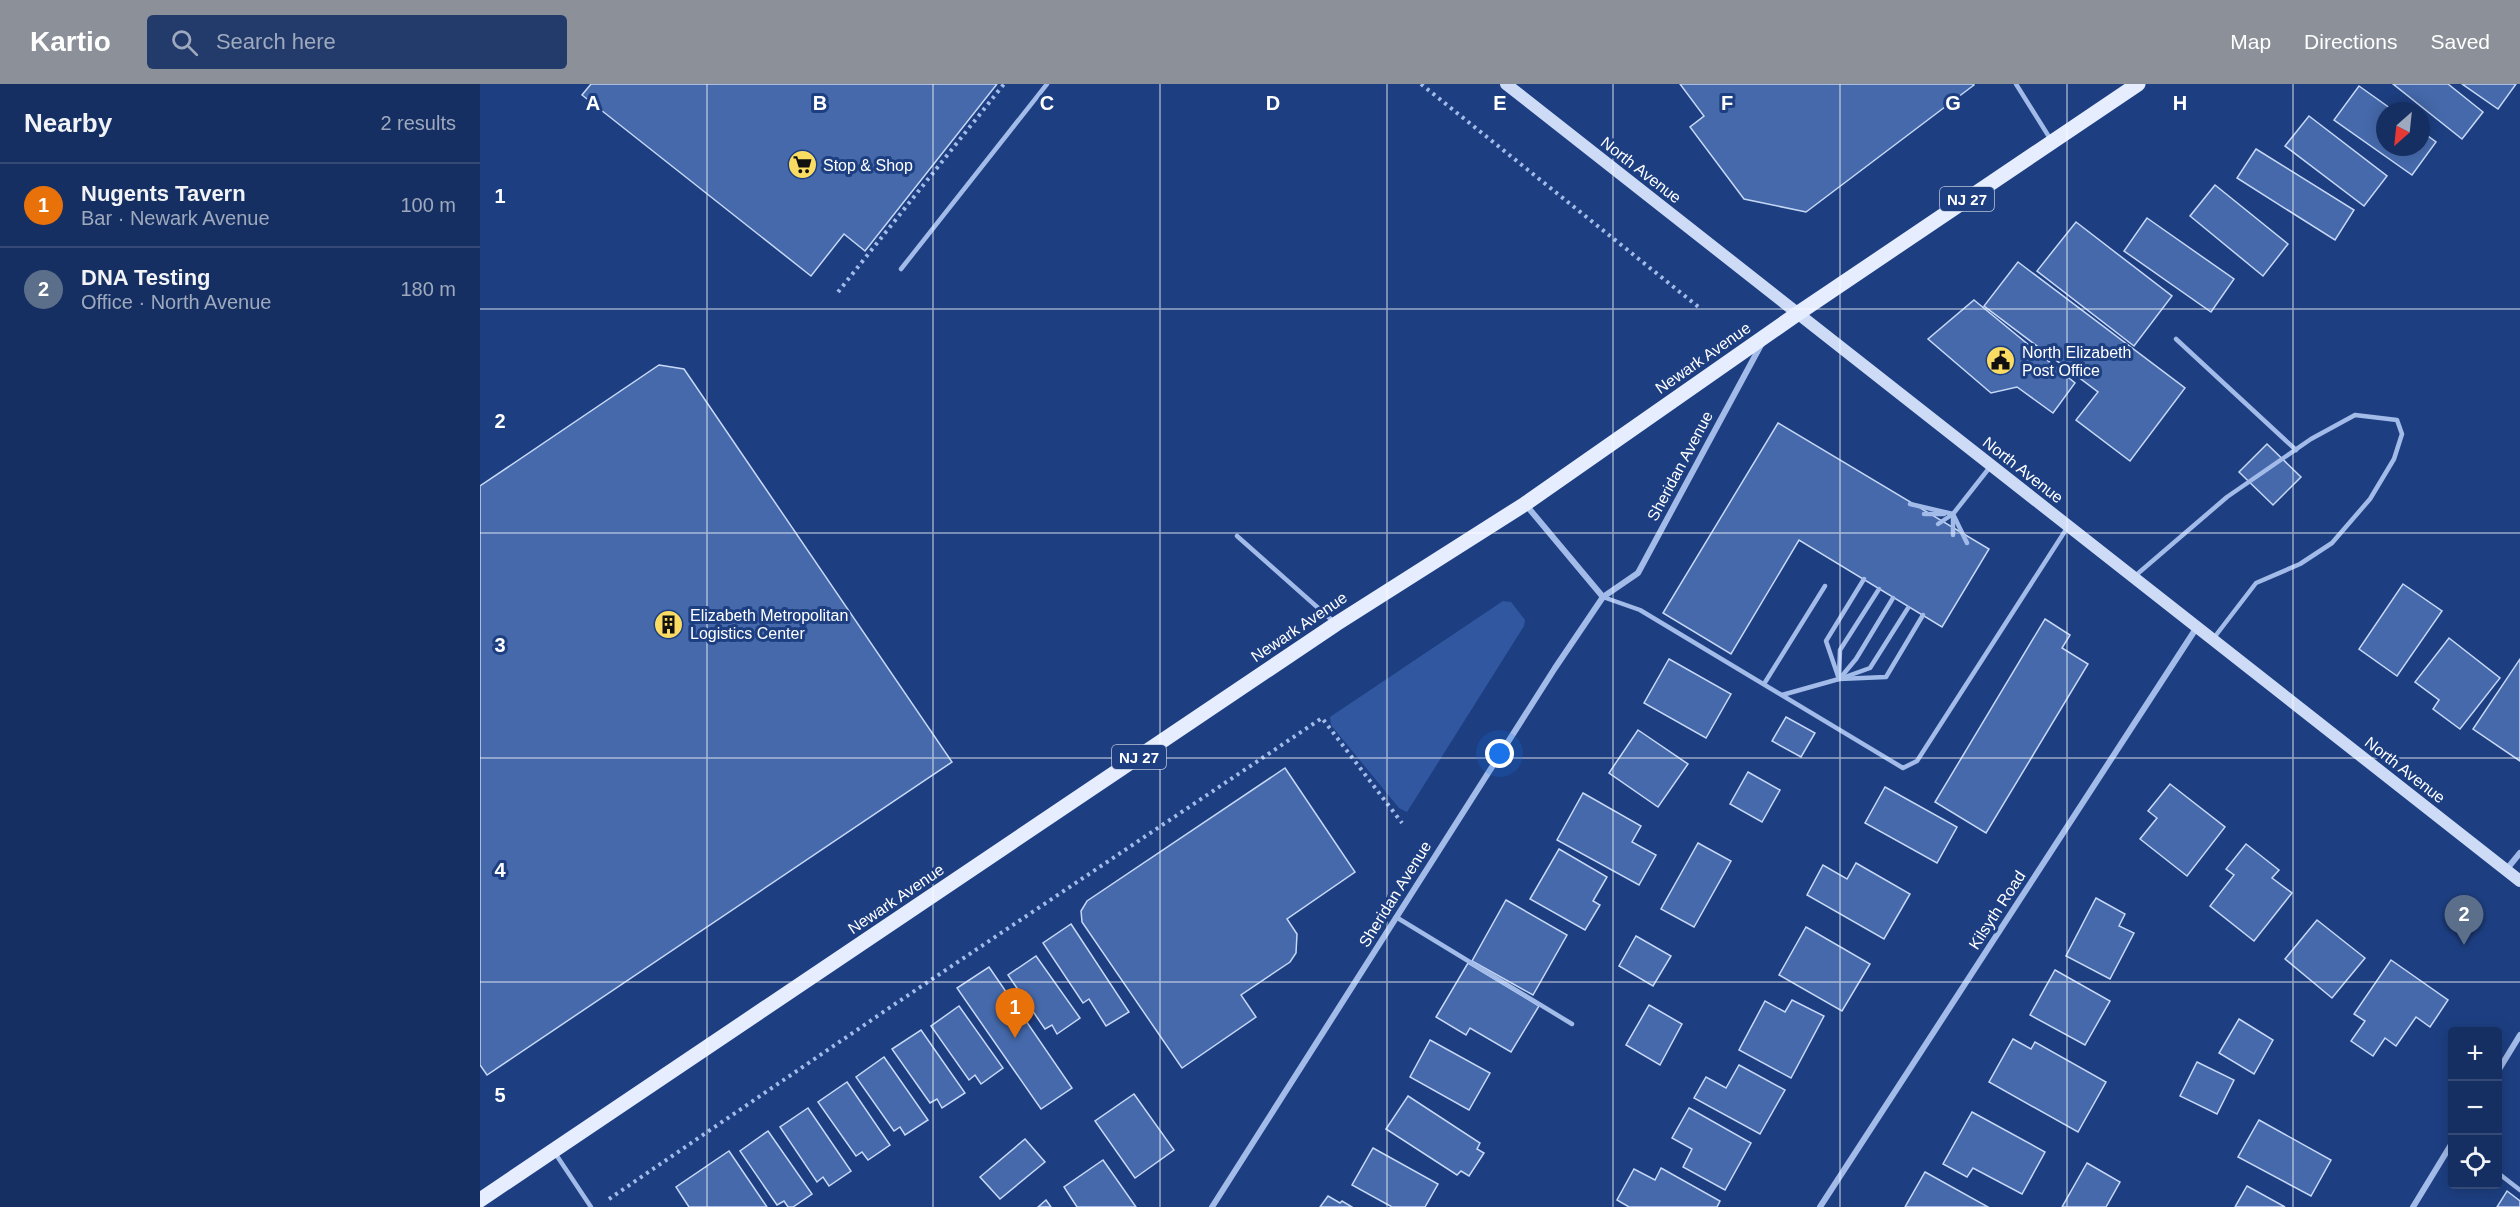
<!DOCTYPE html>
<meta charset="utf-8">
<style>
body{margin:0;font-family:Helvetica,sans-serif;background:#233b6b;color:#f1f3f6}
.controls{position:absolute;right:18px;bottom:18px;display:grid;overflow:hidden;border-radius:6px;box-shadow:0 3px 15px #0003}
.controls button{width:54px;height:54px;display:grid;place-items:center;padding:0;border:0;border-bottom:2px solid #354a77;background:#162f62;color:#f1f3f6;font:30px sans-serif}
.compass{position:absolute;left:1896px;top:18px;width:54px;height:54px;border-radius:50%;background:#162f62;box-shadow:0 3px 15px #0003;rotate:207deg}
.you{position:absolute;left:1020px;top:670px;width:21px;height:21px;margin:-15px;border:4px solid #fff;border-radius:50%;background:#1a73e8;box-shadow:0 0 0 9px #1a73e833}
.badge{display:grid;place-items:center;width:39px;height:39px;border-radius:50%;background:#8c9099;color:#fff;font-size:20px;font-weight:700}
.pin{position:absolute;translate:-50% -50px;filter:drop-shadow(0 2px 3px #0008)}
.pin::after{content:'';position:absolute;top:32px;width:21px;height:18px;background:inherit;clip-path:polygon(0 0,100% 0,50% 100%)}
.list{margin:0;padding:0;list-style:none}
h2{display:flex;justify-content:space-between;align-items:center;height:78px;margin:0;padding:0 24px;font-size:26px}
h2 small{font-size:20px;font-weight:400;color:#9ea9be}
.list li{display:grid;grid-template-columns:39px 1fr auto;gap:18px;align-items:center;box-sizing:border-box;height:84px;padding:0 24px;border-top:2px solid #354a77}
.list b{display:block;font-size:22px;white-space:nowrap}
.list p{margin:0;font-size:20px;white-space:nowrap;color:#9ea9be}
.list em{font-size:20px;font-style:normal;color:#9ea9be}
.icon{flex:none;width:33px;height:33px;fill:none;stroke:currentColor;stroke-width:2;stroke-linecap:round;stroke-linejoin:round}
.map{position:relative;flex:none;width:2040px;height:1123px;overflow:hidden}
header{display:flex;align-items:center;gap:36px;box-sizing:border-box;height:84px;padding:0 30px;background:#8c9099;color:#fff}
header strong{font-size:28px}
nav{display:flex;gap:33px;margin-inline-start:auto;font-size:21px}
.search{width:420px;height:54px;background:#233b6b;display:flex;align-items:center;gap:15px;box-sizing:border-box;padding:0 21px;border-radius:6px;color:#9ea9be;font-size:22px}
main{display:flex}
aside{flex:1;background:#162f62}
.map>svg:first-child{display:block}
.green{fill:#3157a0}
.building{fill:#4569ab;stroke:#c7d8f7;stroke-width:1.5}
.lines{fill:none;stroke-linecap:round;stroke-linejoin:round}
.path{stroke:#a2bbe9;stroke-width:4;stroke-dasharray:3 4.5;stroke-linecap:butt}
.service{stroke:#a2bbe9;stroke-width:4.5}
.minor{stroke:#a2bbe9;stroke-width:6}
.secondary{stroke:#cedbf7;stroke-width:12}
.primary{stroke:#e6edfe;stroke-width:15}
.grid{fill:none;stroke:#fff;stroke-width:1.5;stroke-opacity:0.55}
.labels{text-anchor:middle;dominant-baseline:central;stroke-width:6;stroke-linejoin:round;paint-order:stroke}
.shield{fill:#1d3f82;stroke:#bbc5da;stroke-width:1.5}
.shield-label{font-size:15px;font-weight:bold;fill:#fff}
.poi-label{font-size:16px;fill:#fff;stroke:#1d3f82;text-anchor:start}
.street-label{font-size:16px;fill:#fff;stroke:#1d3f82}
.grid-label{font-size:20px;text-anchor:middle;font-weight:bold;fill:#fff;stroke:#1d3f82;stroke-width:6;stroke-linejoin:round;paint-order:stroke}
</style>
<header>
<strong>Kartio</strong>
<div class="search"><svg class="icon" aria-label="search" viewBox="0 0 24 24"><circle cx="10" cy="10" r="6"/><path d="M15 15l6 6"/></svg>Search here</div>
<nav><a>Map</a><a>Directions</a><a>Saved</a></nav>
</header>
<main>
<aside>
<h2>Nearby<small>2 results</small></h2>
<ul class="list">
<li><span class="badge" style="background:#e8710a">1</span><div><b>Nugents Tavern</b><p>Bar · Newark Avenue</p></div><em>100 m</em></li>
<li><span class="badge" style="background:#5c6f8a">2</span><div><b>DNA Testing</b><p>Office · North Avenue</p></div><em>180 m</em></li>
</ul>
</aside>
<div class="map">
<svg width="2040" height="1123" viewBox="0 0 2040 1123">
<rect width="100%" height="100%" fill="#1d3f82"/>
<polygon class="green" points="1023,517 1031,518 1045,536 1044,542 927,728 919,724 851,641 850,633"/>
<g class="building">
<polygon points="111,0 517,0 385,167 364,150 331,192 102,11"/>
<polygon points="1200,0 1493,0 1494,1 1326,128 1264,115 1210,43 1224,32"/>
<polygon points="1913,0 1968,0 2003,28 1982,55"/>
<polygon points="1982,0 2036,0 2018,25"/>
<polygon points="1879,2 1914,27 1905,27 1905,63 1941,63 1941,47 1956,58 1932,91 1854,36"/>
<polygon points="1829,32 1907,92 1884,122 1805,62"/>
<polygon points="1776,65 1874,126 1855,156 1757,94"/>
<polygon points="1735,101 1808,160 1783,192 1710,132"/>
<polygon points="1667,134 1754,195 1731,228 1644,167"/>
<polygon points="1596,138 1692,212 1654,262 1557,187"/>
<polygon points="1538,178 1705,304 1650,377 1596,336 1618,308 1504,222"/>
<polygon points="1494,216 1595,299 1573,329 1537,303 1511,309 1448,255"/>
<polygon points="179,281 204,285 472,678 7,991 0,981 0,402"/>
<polygon points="1298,339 1509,465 1462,543 1319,456 1251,570 1183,529"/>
<polygon points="1787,360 1821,393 1793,421 1759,388"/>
<polygon points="1923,500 1962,527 1917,592 1879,565"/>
<polygon points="1565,535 1590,551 1582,564 1608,580 1506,749 1455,718"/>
<polygon points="1969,554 2020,594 1980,645 1953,625 1959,616 1935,598"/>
<polygon points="1189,575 1251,610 1226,654 1164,619"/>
<polygon points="2040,575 2040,677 1993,645"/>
<polygon points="1306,633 1335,649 1321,673 1292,657"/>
<polygon points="1158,646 1208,680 1178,723 1129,689"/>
<polygon points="805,684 875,788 807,835 817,850 816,869 810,878 761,911 776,933 702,984 602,838 601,827 607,817"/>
<polygon points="1268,688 1300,706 1282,738 1250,720"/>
<polygon points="1690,700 1745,743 1707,792 1660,755 1677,734 1668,727"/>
<polygon points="1405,703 1477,743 1457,779 1385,739"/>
<polygon points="1103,709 1161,742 1152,758 1176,771 1159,801 1077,756"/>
<polygon points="1218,759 1251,777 1214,843 1181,825"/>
<polygon points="1766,760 1799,786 1792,794 1812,809 1774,857 1730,822 1754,791 1746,785"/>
<polygon points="1079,765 1127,793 1113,817 1120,821 1105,846 1050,815"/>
<polygon points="1376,779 1430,810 1404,855 1327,811 1343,781 1367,795"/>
<polygon points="1616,814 1645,830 1639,842 1654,849 1630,895 1586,872"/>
<polygon points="1026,816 1087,851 1053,911 992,877"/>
<polygon points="1837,836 1885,874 1852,914 1805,875"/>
<polygon points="591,840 649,928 626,942 609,915 603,919 563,859"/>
<polygon points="1326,843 1390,880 1362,927 1299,891"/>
<polygon points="1156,852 1191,872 1173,902 1139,882"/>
<polygon points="556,872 600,934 577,950 572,941 565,945 528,891"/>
<polygon points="1911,876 1968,916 1950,943 1936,933 1916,962 1905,954 1893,972 1871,957 1885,937 1874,930"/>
<polygon points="988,879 1059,922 1031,968 990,944 986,951 956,933"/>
<polygon points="509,883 592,1004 561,1025 477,904"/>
<polygon points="1575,886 1630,917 1605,961 1550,931"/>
<polygon points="1312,916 1344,932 1311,994 1259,966 1285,917 1305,928"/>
<polygon points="1169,921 1202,940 1180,981 1146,961"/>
<polygon points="479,922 523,984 501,1000 495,991 489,996 451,942"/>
<polygon points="1759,935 1793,956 1774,990 1739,969"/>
<polygon points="441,946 485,1009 462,1024 457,1015 450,1019 412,965"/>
<polygon points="1533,955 1551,965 1555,958 1626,998 1598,1048 1509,998"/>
<polygon points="950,956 1010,989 989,1026 930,993"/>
<polygon points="404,973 448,1036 425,1051 420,1043 414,1047 376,993"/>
<polygon points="1717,978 1754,996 1737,1030 1700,1012"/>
<polygon points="1259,981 1305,1006 1280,1050 1214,1014 1226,993 1246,1004"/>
<polygon points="367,998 410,1061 388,1076 382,1068 376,1072 338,1018"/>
<polygon points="654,1010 694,1066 655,1094 615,1037"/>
<polygon points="928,1012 1000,1059 997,1065 1004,1069 989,1092 981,1087 977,1091 906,1045"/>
<polygon points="328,1024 371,1087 349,1102 343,1093 337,1098 300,1043"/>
<polygon points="1209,1024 1271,1059 1245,1106 1203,1083 1212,1065 1192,1054"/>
<polygon points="1492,1028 1565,1068 1542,1110 1493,1084 1487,1093 1463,1080"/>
<polygon points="1779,1036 1851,1076 1831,1112 1758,1073"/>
<polygon points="288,1047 332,1110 313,1123 308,1123 304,1117 297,1121 260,1067"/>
<polygon points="545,1055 565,1078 520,1115 500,1093"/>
<polygon points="893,1064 958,1100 945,1123 912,1123 872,1101"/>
<polygon points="249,1067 287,1123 209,1123 196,1103"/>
<polygon points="623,1076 656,1123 597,1123 584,1103"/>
<polygon points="1607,1079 1640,1098 1626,1123 1582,1123"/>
<polygon points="1181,1084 1240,1117 1237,1123 1149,1123 1137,1116 1154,1085 1175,1096"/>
<polygon points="1445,1088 1508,1123 1425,1123"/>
<polygon points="1767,1102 1805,1123 1755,1123"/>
<polygon points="2027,1107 2040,1117 2040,1123 2017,1123"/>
<polygon points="848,1112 860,1119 862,1117 872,1123 840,1123"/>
<polygon points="566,1116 571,1123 558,1123"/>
</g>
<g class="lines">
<g class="path">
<polyline points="941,0 1221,225"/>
<polyline points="358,208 524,0"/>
<polyline points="129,1115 418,918 842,634 922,739"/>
</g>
<g class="service">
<polyline points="1536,0 1571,56"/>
<polyline points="421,185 567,0"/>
<polyline points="1696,255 1816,366"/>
<polyline points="1430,420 1473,430"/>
<polyline points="1444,430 1464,430"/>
<polyline points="1473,432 1473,451"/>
<polyline points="1458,440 1473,430"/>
<polyline points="757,452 854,538"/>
<polyline points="1487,459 1473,430 1510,383"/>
<polyline points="1655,492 1747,413 1831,355 1875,331 1917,336 1922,350 1914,375 1890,415 1852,459 1820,480 1776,499 1733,555"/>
<polyline points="1123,513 1160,526 1423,684 1437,677 1587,444"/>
<polyline points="1359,593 1360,566 1399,505"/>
<polyline points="1361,593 1376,575 1413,514"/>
<polyline points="1365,593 1390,584 1428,524"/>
<polyline points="1359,595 1346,557 1384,495"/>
<polyline points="1284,600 1345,502"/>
<polyline points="1302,611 1359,595 1406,593 1443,531"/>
<polyline points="916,833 1092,940"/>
<polyline points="75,1069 111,1123"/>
<polyline points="2018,1089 2040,1106"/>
</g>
<g class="minor">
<polyline points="1046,421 1123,513"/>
<polyline points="2026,786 2040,769"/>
<polyline points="2018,987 2040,951"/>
<polyline points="732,1123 1075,584 1123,513 1158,489 1282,259"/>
<polyline points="1340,1123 1717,543"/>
<polyline points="1933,1123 1972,1059"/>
</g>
<polyline class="secondary" points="1026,0 2040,797"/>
<polyline class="primary" points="0,1116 856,540 1045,420 1317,230 1658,0"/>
</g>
<path class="grid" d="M227,0V1123M453,0V1123M680,0V1123M907,0V1123M1133,0V1123M1360,0V1123M1587,0V1123M1813,0V1123M0,225H2040M0,449H2040M0,674H2040M0,898H2040"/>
<defs>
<symbol id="supermarket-disc" viewBox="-11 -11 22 22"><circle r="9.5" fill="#f9dc61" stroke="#1d3f82"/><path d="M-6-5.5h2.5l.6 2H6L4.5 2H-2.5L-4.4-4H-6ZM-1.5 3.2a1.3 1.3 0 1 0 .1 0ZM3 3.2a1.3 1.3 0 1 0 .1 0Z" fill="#111"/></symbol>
<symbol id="civic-disc" viewBox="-11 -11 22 22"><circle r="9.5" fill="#f9dc61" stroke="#1d3f82"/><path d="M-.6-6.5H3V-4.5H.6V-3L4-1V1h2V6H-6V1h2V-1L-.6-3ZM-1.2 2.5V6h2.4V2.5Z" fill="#111"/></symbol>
<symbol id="building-disc" viewBox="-11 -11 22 22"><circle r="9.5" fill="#f9dc61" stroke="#1d3f82"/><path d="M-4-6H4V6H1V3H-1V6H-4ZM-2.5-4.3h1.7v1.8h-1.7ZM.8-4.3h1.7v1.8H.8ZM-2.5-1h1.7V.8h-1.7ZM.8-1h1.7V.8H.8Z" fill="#111"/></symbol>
</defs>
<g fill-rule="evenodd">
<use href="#supermarket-disc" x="306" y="64" width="33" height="33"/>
<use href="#civic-disc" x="1504" y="260" width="33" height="33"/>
<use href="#building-disc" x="172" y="524" width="33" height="33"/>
</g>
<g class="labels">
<g class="shield">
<rect x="1460" y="103" width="54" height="24" rx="4.5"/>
<rect x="632" y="661" width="54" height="24" rx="4.5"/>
</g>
<g class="shield-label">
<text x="1487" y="115">NJ 27</text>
<text x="659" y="673">NJ 27</text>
</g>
<g class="poi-label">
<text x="343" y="81">Stop &amp; Shop</text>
<text x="1542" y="268">North Elizabeth<tspan x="1542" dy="18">Post Office</tspan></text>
<text x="210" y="531">Elizabeth Metropolitan<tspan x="210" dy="18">Logistics Center</tspan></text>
</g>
<g class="street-label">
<text transform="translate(1161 86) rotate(38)">North Avenue</text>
<text transform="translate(1223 274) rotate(-35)">Newark Avenue</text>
<text transform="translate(1200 382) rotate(-62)">Sheridan Avenue</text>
<text transform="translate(1543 386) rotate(38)">North Avenue</text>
<text transform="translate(819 543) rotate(-34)">Newark Avenue</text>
<text transform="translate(1925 686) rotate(38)">North Avenue</text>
<text transform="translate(915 810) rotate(-58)">Sheridan Avenue</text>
<text transform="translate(416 815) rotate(-34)">Newark Avenue</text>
<text transform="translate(1517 826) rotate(-57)">Kilsyth Road</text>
</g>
</g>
<g class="grid-label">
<text x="113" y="26">A</text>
<text x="340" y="26">B</text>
<text x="567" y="26">C</text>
<text x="793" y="26">D</text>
<text x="1020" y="26">E</text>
<text x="1247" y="26">F</text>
<text x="1473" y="26">G</text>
<text x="1700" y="26">H</text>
<text x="20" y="119">1</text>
<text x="20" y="344">2</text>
<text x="20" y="568">3</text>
<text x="20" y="793">4</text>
<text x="20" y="1018">5</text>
</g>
</svg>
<div class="controls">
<button>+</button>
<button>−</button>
<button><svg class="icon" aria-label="locate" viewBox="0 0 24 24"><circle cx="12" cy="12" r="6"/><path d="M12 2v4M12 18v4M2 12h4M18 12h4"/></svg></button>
</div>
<svg class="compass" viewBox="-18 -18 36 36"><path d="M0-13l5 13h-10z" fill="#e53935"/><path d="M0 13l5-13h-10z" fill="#9ea9be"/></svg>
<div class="you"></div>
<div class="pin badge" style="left:535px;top:954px;background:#e8710a">1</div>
<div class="pin badge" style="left:1984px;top:861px;background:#5c6f8a">2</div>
</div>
</main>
